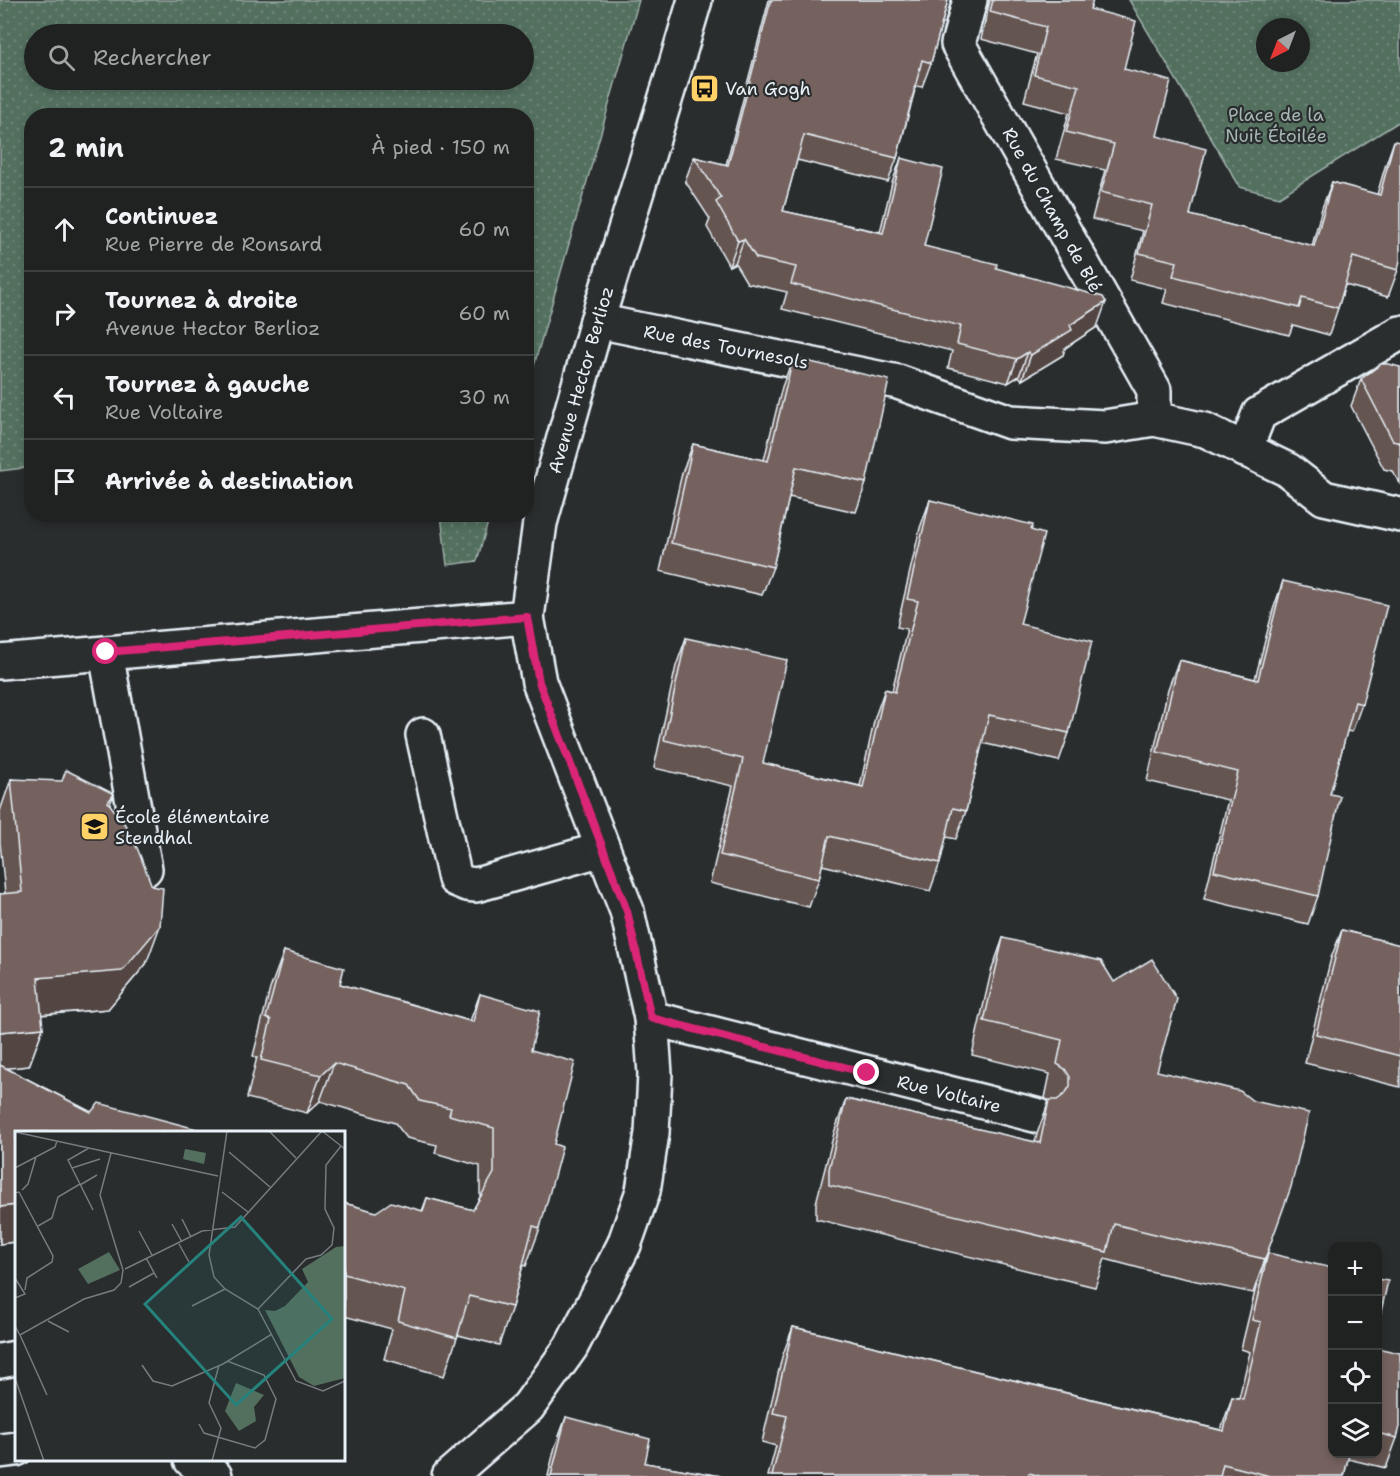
<!DOCTYPE html>
<html lang="fr">
<meta charset="utf-8">
<style>
body{margin:0;font-family:"Shantell Sans",sans-serif;background:#2d2f2f;color:#f1f3f6}
.controls{position:absolute;right:18px;bottom:18px;display:grid;overflow:hidden;border-radius:12px;box-shadow:0 3px 9px #0003}
.controls button{width:54px;height:54px;display:grid;place-items:center;padding:0;border:0;border-bottom:2px solid #3d3f40;background:#202222;color:#f1f3f6;font:30px sans-serif}
.compass{position:absolute;left:1256px;top:18px;width:54px;height:54px;border-radius:50%;background:#202222;box-shadow:0 3px 9px #0003;rotate:222deg}
.stop{position:absolute;width:18px;height:18px;margin:-14px;border:4px solid #db2777;border-radius:50%;background:#fff}
.stop.end{background:#db2777;border-color:#fff;box-shadow:0 2px 6px #0008}
.list{margin:0;padding:0;list-style:none}
h2{display:flex;justify-content:space-between;align-items:center;height:78px;margin:0;padding:0 24px;font-size:26px}
h2 small{font-size:20px;font-weight:400;color:#a2a4a5}
.list li{display:grid;grid-template-columns:39px 1fr auto;gap:18px;align-items:center;box-sizing:border-box;height:84px;padding:0 24px;border-top:2px solid #3d3f40}
.list b{display:block;font-size:22px;white-space:nowrap}
.list p{margin:0;font-size:20px;white-space:nowrap;color:#a2a4a5}
.list em{font-size:20px;font-style:normal;color:#a2a4a5}
.icon{flex:none;width:33px;height:33px;fill:none;stroke:currentColor;stroke-width:2;stroke-linecap:round;stroke-linejoin:round}
.map{position:relative;flex:none;width:1400px;height:1476px;overflow:hidden}
.search{position:absolute;background:#202222;box-shadow:0 3px 9px #0003;left:24px;top:24px;width:510px;height:66px;display:flex;align-items:center;gap:15px;box-sizing:border-box;padding:0 21px;border-radius:33px;color:#a2a4a5;font-size:22px}
.panel{position:absolute;background:#202222;box-shadow:0 3px 9px #0003;left:24px;top:108px;width:510px;height:414px;border-radius:24px}
.map>svg:first-child{display:block}
.park{fill:url(#park-dots);stroke:#9eb0ab;stroke-width:1.5;fill-rule:evenodd}
.lines{fill:none;stroke-linecap:round;stroke-linejoin:round}
.minor-casing{stroke:#e8f1f8;stroke-width:38}
.minor{stroke:#2a2d2e;stroke-width:33}
.wall{fill:#655451;stroke:#e8f1f8;stroke-width:1.5}
.shaded-wall{fill:#524542;stroke:#e8f1f8;stroke-width:1.5}
.building{fill:#75625e;stroke:#e8f1f8;stroke-width:1.5}
.route{stroke:#db2777;stroke-width:8}
.labels{text-anchor:middle;dominant-baseline:central;stroke-width:4.5;stroke-linejoin:round;paint-order:stroke}
.poi-label{font-size:18px;fill:#e8f1f8;stroke:#2a2d2e;text-anchor:start}
.park-label{font-size:18px;fill:#a5b6b3;stroke:#2a2d2e}
.street-label{font-size:18px;fill:#e8f1f8;stroke:#2a2d2e}
.inset-road{fill:none;stroke:#767b7f;stroke-width:1.5}
.view{fill:#25827c;fill-opacity:0.15;stroke:#25827c;stroke-width:3}
.inset-edge{fill:none;stroke:#e8f1f8;stroke-width:3}
</style>
<div class="map">
<svg width="1400" height="1476" viewBox="0 0 1400 1476">
<defs>
<pattern id="park-dots" width="8" height="8" patternUnits="userSpaceOnUse" patternTransform="scale(1.5)"><rect width="8" height="8" fill="#536f5e"/><path d="M2 2h.1M6 6h.1" fill="none" stroke="#6c8476" stroke-width="1.8" stroke-linecap="round"/></pattern>
</defs>
<rect width="100%" height="100%" fill="#2a2d2e"/>
<filter id="ink" filterUnits="userSpaceOnUse"><feTurbulence type="fractalNoise" baseFrequency=".0167" numOctaves="2"/><feDisplacementMap in="SourceGraphic" scale="12" xChannelSelector="R" yChannelSelector="G"/><feConvolveMatrix kernelMatrix="1 2 1 2 8 2 1 2 1" color-interpolation-filters="sRGB"/></filter>
<g filter="url(#ink)">
<g class="park">
<path d="M0,0H639L527,390L526,116H32L31,467L0,471ZM34,34H524V80H34Z"/>
<path d="M1129,0H1400V121L1279,197L1240,187ZM1265,27H1301V63H1265Z"/>
<polygon points="441,515 490,515 477,561 447,565"/>
</g>
<g class="lines">
<defs>
<g id="minor">
<polyline points="970,0 958,44 1154,390 1154,419"/>
<polyline points="597,321 898,382 1010,422 1105,427 1154,419 1205,430 1288,470 1324,498 1400,515"/>
<polyline points="1245,450 1259,414 1400,333"/>
<polyline points="106,653 145,869"/>
<polyline points="0,662 527,617"/>
<polyline points="423,735 455,879 467,884 476,885 603,849"/>
<polyline points="651,1018 1039,1116"/>
<polyline points="0,1361 16,1358"/>
<polyline points="0,1451 16,1449"/>
<polyline points="191,1460 215,1476"/>
<polyline points="449,1476 528,1407 571,1347 624,1245 643,1191 652,1133 655,1074 651,1018 627,911 539,682 527,617 540,523 597,321 674,71 695,0"/>
</g>
</defs>
<use href="#minor" class="minor-casing"/>
<use href="#minor" class="minor"/>
</g>
<g class="wall">
<polygon points="769,0 948,0 931,63 922,87 916,86 897,158 888,182 797,160 783,211 880,232 892,183 901,158 924,246 996,268 1097,327 1065,348 1063,355 1022,380 1019,376 1008,383 948,368 952,351 782,309 787,292 747,283 735,263 729,266 707,227 710,219 685,181 694,157 726,165"/>
<polygon points="990,0 1093,0 1090,9 1124,69 1157,136 1190,215 1312,246 1322,208 1332,182 1377,195 1385,167 1394,141 1398,270 1388,297 1345,285 1338,308 1329,335 1293,325 1289,335 1163,303 1167,289 1130,280 1143,231 1092,219 1105,170 1056,159 1069,113 1024,101 1037,54 981,39"/>
<polygon points="793,358 866,483 856,512 789,497 773,567 762,595 660,571 682,473 693,444 764,460 782,387"/>
<polygon points="1400,367 1400,483 1392,471 1384,469 1351,406 1361,379"/>
<polygon points="930,500 1031,530 1020,624 1069,733 1059,761 982,743 966,811 956,839 946,837 940,863 930,891 822,865 819,879 809,907 710,883 733,786 654,768 676,666 686,638 763,763 860,786 875,717 885,689 892,691 907,629 897,627 920,528"/>
<polygon points="1283,581 1362,704 1352,732 1347,731 1330,794 1318,896 1308,924 1204,899 1228,800 1147,781 1168,689 1179,660 1255,679 1273,610"/>
<polygon points="11,779 114,794 110,804 146,964 108,1009 41,1015 43,1028 29,1066 6,1068 91,1112 208,1132 16,1132 14,1242 0,1244 0,894 5,894 0,842 0,811"/>
<polygon points="1342,930 1400,945 1400,1087 1305,1063 1331,958"/>
<polygon points="1003,938 1157,1071 1265,1259 1253,1293 1154,1272 1105,1259 1095,1287 816,1219 816,1203 834,1133 846,1099 1035,1142 1037,1134 1049,1101 1045,1098 1050,1074 972,1055 991,972"/>
<polygon points="284,951 340,984 470,1021 480,994 531,1050 554,1144 540,1228 526,1266 523,1265 512,1307 499,1345 458,1335 444,1376 384,1359 392,1329 344,1316 344,1203 376,1212 422,1211 427,1198 473,1210 480,1197 480,1166 435,1153 437,1145 407,1138 395,1123 320,1101 307,1113 247,1098 257,1057 253,1056 270,989"/>
<polygon points="1268,1253 1332,1454 1377,1454 1377,1348 1397,1438 1386,1468 1348,1459 1344,1476 768,1476 776,1446 762,1442 782,1357 793,1327 1221,1430 1232,1397 1239,1398 1250,1352 1241,1349 1257,1283"/>
<polygon points="566,1417 645,1463 721,1476 548,1476 555,1447"/>
</g>
<g class="shaded-wall">
<polygon points="744,239 735,263 729,266 738,241"/>
<polygon points="1106,302 1097,327 1065,348 1063,355 1022,380 1031,355 1070,325"/>
<polygon points="1028,352 1019,376 1008,383 1017,359"/>
<polygon points="160,926 146,964 108,1009 24,1016 38,978"/>
<polygon points="43,1028 29,1066 0,1069 0,1032"/>
<polygon points="334,1063 320,1101 307,1113 321,1075"/>
<polygon points="16,1205 16,1236 14,1242 0,1244 0,1207"/>
</g>
<g class="building">
<polygon points="771,0 948,0 931,63 922,60 897,158 804,135 783,211 883,233 901,158 943,169 924,246 997,264 996,268 1103,297 1106,302 1070,325 1072,330 1031,355 1028,352 1017,359 957,344 961,326 791,284 796,267 756,258 744,239 738,241 716,202 721,198 694,157 728,165"/>
<polygon points="993,0 1093,0 1090,9 1136,21 1124,69 1171,81 1157,136 1206,149 1190,215 1314,246 1332,182 1380,195 1394,141 1400,142 1400,260 1398,270 1353,257 1338,308 1302,298 1299,308 1173,276 1177,262 1139,253 1152,205 1101,192 1114,144 1066,132 1079,86 1034,75 1046,27 990,12"/>
<polygon points="793,358 889,380 866,483 796,467 773,567 671,543 693,444 768,461"/>
<polygon points="1381,364 1389,364 1400,367 1400,443 1393,441 1361,379"/>
<polygon points="930,500 1033,525 1031,530 1044,534 1020,624 1092,641 1069,733 989,715 966,811 953,808 940,863 829,836 819,879 720,855 743,759 664,740 686,638 787,660 763,763 863,787 885,689 895,692 918,601 907,599"/>
<polygon points="1283,581 1387,605 1362,704 1355,702 1330,794 1340,796 1318,896 1214,871 1238,772 1157,752 1179,660 1258,680"/>
<polygon points="66,770 114,794 108,802 126,826 138,850 152,886 163,888 160,926 122,971 38,978 43,1028 0,1032 0,894 22,892 11,779 62,781"/>
<polygon points="1342,930 1400,945 1400,1056 1316,1034"/>
<polygon points="1003,938 1101,961 1114,982 1152,959 1177,999 1157,1071 1240,1091 1253,1101 1309,1113 1291,1187 1265,1259 1167,1237 1114,1224 1107,1252 829,1185 829,1169 846,1099 1040,1143 1049,1100 1057,1100 1065,1094 1070,1086 1070,1077 1065,1069 1057,1064 1062,1040 984,1021"/>
<polygon points="284,951 344,968 340,984 473,1022 480,994 540,1011 531,1050 575,1062 554,1144 562,1147 540,1228 533,1226 512,1307 469,1296 457,1338 398,1321 405,1291 344,1274 344,1203 376,1212 391,1202 423,1211 427,1198 473,1210 494,1173 494,1128 449,1115 451,1108 420,1101 409,1085 334,1063 321,1075 261,1060 271,1020 266,1018"/>
<polygon points="0,1065 91,1112 99,1103 208,1132 16,1132 16,1205 0,1207"/>
<polygon points="1268,1253 1332,1268 1332,1454 1349,1454 1344,1476 1270,1476 1223,1464 1220,1476 1040,1476 1029,1473 1028,1476 772,1476 787,1416 773,1413 793,1327 1224,1431 1232,1397 1243,1399 1261,1322 1252,1320"/>
<polygon points="1377,1279 1388,1281 1377,1329"/>
<polygon points="1377,1348 1400,1353 1400,1427 1397,1438 1377,1433"/>
<polygon points="566,1417 650,1439 645,1463 721,1476 551,1476"/>
</g>
</g>
<g class="lines" filter="url(#ink)">
<polyline class="route" points="106,652 527,617 539,682 627,911 651,1018 867,1073"/>
</g>
<defs>
<symbol id="bus-square" viewBox="-11 -11 22 22"><rect x="-9" y="-9" width="18" height="18" rx="4" fill="#ffd166" stroke="#2a2d2e"/><path d="M-5-6H5V4H4V6H2V4H-2V6H-4V4H-5ZM-3.5-4V0h7V-4ZM-3.5 1.2v1.5H-2V1.2ZM2 1.2v1.5H3.5V1.2Z" fill="#111"/></symbol>
<symbol id="school-square" viewBox="-11 -11 22 22"><rect x="-9" y="-9" width="18" height="18" rx="4" fill="#ffd166" stroke="#2a2d2e"/><path d="M0-5L7-2L0 1L-7-2ZM-4 1L0 2.5L4 1V4Q0 6-4 4Z" fill="#111"/></symbol>
</defs>
<g fill-rule="evenodd">
<use href="#bus-square" x="688" y="72" width="33" height="33"/>
<use href="#school-square" x="78" y="810" width="33" height="33"/>
</g>
<g class="labels">
<g class="poi-label">
<text x="725" y="89">Van Gogh</text>
<text x="115" y="817">École élémentaire<tspan x="115" dy="21">Stendhal</tspan></text>
</g>
<g class="park-label">
<text x="1276" y="115">Place de la<tspan x="1276" dy="21">Nuit Étoilée</tspan></text>
</g>
<g class="street-label">
<text transform="translate(1052 210) rotate(61)">Rue du Champ de Blé</text>
<text transform="translate(726 347) rotate(11)">Rue des Tournesols</text>
<text transform="translate(581 380) rotate(-74)">Avenue Hector Berlioz</text>
<text transform="translate(949 1094) rotate(14)">Rue Voltaire</text>
</g>
</g>
<g transform="translate(15 1131)">
<rect width="330" height="330" fill="#2a2d2e"/>
<path d="M170,18L191,22L189,33L168,28Z" fill="#536f5e"/>
<path d="M330,115V247L299,255L284,246L250,179L260,180L270,175L293,151L287,138L321,116ZM94,121L105,139L73,153L63,138ZM221,252L249,264L239,276L241,290L224,300L210,280Z" fill="#536f5e"/>
<path class="inset-road" d="M212,0L194,124L199,146L210,158L243,178L281,250L308,260L330,250M254,0L281,27M307,0L330,18M0,1L203,45M74,17L53,29L78,79M214,21L255,56M0,37L40,16L42,10M57,37L85,28M65,54L82,44M7,59L13,53L21,26M207,61L233,81M0,62L4,61L38,125L37,131L12,147L10,159M167,88L176,106M157,93L167,111M23,95L37,87L43,66L65,53M124,100L137,124M164,113L174,131M131,127L142,147M110,138L187,100L220,96L307,0M0,147L10,163L0,167M114,156L139,142M177,175L210,158M243,178L291,128L306,124L317,114L319,97L310,78L311,34L326,15M33,190L54,201M0,195L5,204L69,168L99,159L106,152L108,139L85,64L96,22M5,204L32,264M127,234L138,250L157,255L208,233L257,203M0,247L29,330M184,293L189,302L240,317L250,309L261,268L249,244L212,230M197,330L206,297L194,272L204,234"/>
<path class="view" d="M226,86L317,188L221,274L130,173Z"/>
<rect width="330" height="330" class="inset-edge"/>
</g>
</svg>
<div class="controls">
<button>+</button>
<button>−</button>
<button><svg class="icon" aria-label="locate" viewBox="0 0 24 24"><circle cx="12" cy="12" r="6"/><path d="M12 2v4M12 18v4M2 12h4M18 12h4"/></svg></button>
<button><svg class="icon" aria-label="layers" viewBox="0 0 24 24"><path d="M12 4l9 5-9 5-9-5zM3 14l9 5 9-5"/></svg></button>
</div>
<svg class="compass" viewBox="-18 -18 36 36"><path d="M0-13l5 13h-10z" fill="#e53935"/><path d="M0 13l5-13h-10z" fill="#a2a4a5"/></svg>
<div class="stop" style="left:106px;top:652px"></div>
<div class="stop end" style="left:867px;top:1073px"></div>
<div class="search"><svg class="icon" aria-label="search" viewBox="0 0 24 24"><circle cx="10" cy="10" r="6"/><path d="M15 15l6 6"/></svg>Rechercher</div>
<section class="panel">
<h2>2 min<small>À pied · 150 m</small></h2>
<ul class="list">
<li><svg class="icon" aria-label="ahead" viewBox="0 0 24 24"><path d="M12 20V5M6 11l6-6 6 6"/></svg><div><b>Continuez</b><p>Rue Pierre de Ronsard</p></div><em>60 m</em></li>
<li><svg class="icon" aria-label="right" viewBox="0 0 24 24"><path d="M7 20v-9h11M14 6l5 5-5 5"/></svg><div><b>Tournez à droite</b><p>Avenue Hector Berlioz</p></div><em>60 m</em></li>
<li><svg class="icon" aria-label="left" viewBox="0 0 24 24"><path d="M17 20v-9H6M10 6l-5 5 5 5"/></svg><div><b>Tournez à gauche</b><p>Rue Voltaire</p></div><em>30 m</em></li>
<li><svg class="icon" aria-label="arrive" viewBox="0 0 24 24"><path d="M6 21V4h12l-3 4 3 4H6"/></svg><div><b>Arrivée à destination</b></div></li>
</ul>
</section>
</div>
